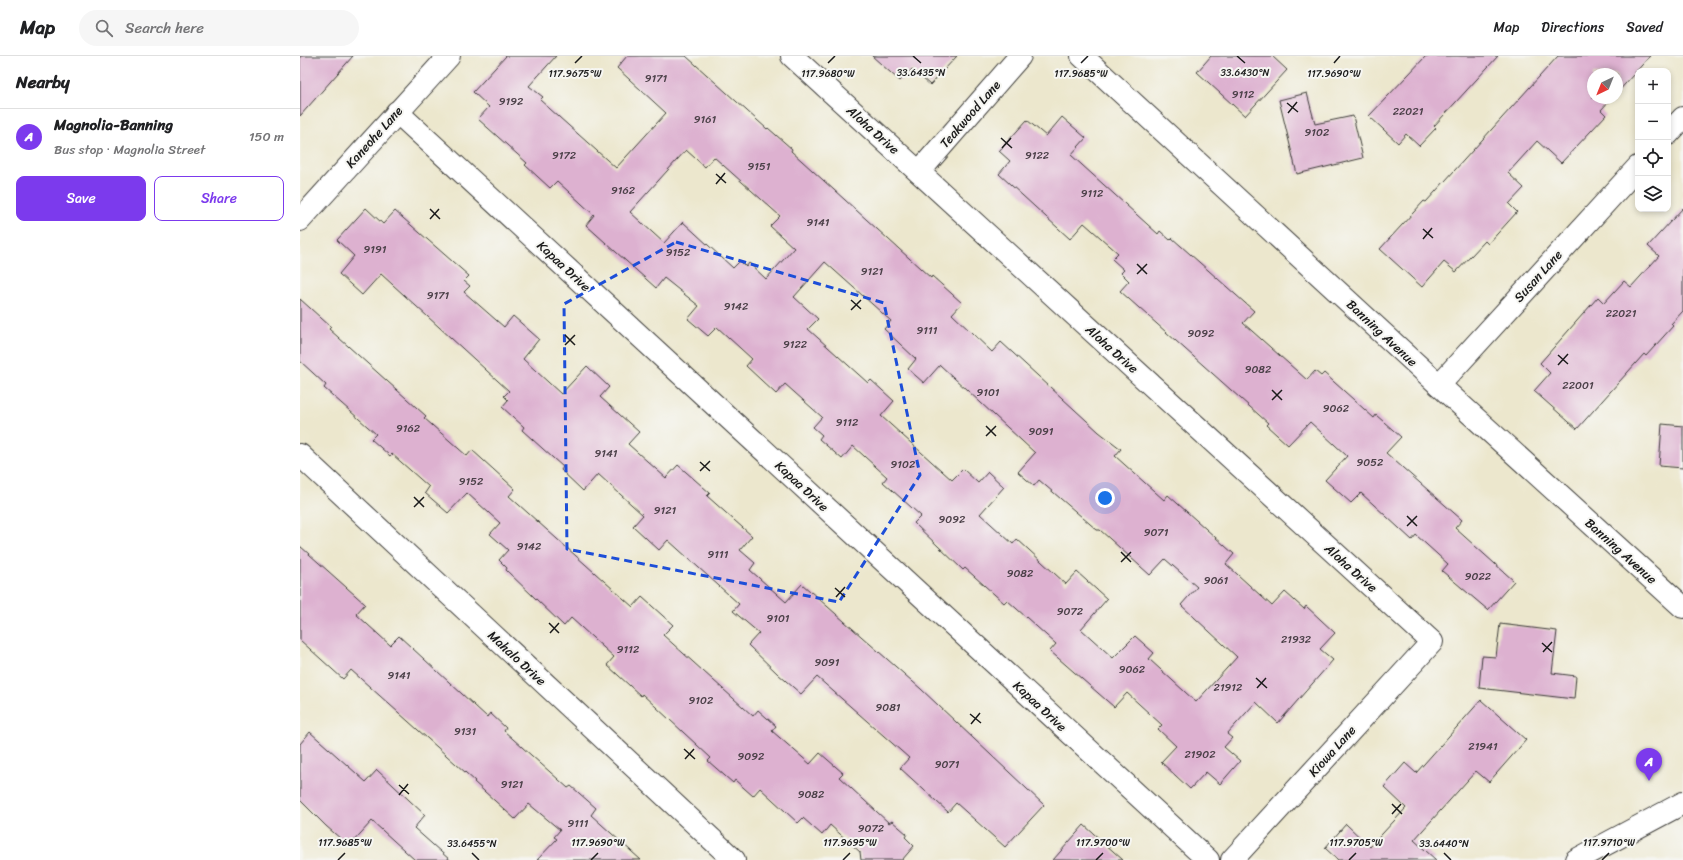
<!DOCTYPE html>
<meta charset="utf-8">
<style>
body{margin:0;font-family:Sriracha,sans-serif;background:#f6f6f6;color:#202124}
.controls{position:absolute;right:12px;top:12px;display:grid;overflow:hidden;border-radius:8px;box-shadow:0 2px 6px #0003}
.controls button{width:36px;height:36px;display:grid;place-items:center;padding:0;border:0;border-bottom:1px solid #e0e0e0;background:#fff;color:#202124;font:20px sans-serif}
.compass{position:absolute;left:1287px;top:12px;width:36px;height:36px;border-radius:50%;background:#fff;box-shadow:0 2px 6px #0003;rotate:223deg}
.you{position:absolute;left:805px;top:442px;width:14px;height:14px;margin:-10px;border:3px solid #fff;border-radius:50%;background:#1a73e8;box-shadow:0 0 0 6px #1a73e833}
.badge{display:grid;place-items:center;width:26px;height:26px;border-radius:50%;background:#7c3aed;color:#fff;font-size:13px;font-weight:700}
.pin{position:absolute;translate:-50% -33px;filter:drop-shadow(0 1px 2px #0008)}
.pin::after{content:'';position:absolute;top:21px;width:14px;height:12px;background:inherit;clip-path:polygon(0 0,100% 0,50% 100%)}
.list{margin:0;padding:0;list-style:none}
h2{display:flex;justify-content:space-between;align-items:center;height:52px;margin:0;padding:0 16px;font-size:17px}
h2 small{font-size:13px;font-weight:400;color:#757577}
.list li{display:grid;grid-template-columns:26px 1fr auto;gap:12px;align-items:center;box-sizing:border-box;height:56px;padding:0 16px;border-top:1px solid #e0e0e0}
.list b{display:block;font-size:15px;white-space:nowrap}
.list p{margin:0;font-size:13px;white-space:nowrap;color:#757577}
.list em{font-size:13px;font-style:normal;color:#757577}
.actions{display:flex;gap:8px;padding:12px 16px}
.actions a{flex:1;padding:9px 0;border:1px solid #7c3aed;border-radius:8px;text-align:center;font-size:14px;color:#7c3aed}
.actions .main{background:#7c3aed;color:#fff}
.icon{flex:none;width:22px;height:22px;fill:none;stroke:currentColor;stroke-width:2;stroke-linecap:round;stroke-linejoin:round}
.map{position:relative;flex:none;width:1383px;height:804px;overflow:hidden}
header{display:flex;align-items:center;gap:24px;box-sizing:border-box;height:56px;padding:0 20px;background:#fff;border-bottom:1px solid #e0e0e0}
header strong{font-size:19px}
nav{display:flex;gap:22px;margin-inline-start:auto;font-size:14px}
.search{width:280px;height:36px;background:#f6f6f6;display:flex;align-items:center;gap:10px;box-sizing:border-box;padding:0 14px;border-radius:22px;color:#757577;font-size:15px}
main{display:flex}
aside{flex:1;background:#fff}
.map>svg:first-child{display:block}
.building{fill:#ddb1d0;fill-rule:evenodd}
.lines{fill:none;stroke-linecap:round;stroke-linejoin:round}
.minor-casing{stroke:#3b3a37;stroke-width:24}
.major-casing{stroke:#3b3a37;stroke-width:24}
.minor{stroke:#fff;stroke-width:22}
.major{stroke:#fff;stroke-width:22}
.marked{fill:none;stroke:#1d4ed8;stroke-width:3;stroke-dasharray:8 5;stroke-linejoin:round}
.ticks{fill:none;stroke:#1c1c1c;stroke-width:1.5}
.labels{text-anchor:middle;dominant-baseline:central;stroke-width:4;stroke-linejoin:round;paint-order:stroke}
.number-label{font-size:11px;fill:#4c4149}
.street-label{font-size:13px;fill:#1c1c1c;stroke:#f6f6f2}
.ticks-label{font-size:10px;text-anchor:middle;fill:#1c1c1c;stroke:#f6f6f2;stroke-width:4;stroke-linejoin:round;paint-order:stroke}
</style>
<header>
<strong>Map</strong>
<div class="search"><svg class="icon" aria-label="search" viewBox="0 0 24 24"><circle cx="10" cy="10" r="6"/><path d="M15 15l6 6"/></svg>Search here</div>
<nav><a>Map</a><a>Directions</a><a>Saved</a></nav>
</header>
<main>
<aside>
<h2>Nearby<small></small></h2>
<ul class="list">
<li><span class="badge">A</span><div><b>Magnolia-Banning</b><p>Bus stop · Magnolia Street</p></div><em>150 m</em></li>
</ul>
<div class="actions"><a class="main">Save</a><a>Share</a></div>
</aside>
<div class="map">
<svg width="1383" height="804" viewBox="0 0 1383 804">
<rect width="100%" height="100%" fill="#f6f6f2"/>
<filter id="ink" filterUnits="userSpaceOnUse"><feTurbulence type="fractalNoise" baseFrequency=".025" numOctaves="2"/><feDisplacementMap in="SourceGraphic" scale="8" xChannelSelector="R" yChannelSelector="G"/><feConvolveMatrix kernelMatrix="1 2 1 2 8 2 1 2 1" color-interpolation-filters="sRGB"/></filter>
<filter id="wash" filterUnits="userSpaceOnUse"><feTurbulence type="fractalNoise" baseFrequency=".012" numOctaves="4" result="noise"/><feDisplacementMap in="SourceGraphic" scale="16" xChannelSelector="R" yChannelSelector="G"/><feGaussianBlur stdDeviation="0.9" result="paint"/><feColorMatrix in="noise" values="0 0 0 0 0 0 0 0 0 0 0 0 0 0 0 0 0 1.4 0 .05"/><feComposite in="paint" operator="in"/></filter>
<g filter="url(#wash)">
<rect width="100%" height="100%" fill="#ece7cd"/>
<g id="blocks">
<g class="building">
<polygon points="0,0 53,0 0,60"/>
<path d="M206,0H256L229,30L243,41L240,44L316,112L366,57L317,12L327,0H386L467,73L468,72L492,93L491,95L631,222L632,220L662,247L652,258L692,296L701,286L799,376L821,393L815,400L864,444L868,439L934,498L926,508L972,550L985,536L1004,553L1006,550L1035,577L1020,593L1033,604L978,667L956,646L927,678L932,682L924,691L940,705L920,728L906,716L890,733L861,706L876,690L858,673L862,669L827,637L814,651L750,595L756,588L707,544L704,547L665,512L663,514L614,467L621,460L583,426L587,421L553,390L542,403L519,383L522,379L513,371L522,361L485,328L476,338L446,310L452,303L417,271L408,280L388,263L399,250L364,222L356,232L286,169L294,159L257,125L250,132L225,109L227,107L178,63L189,51L173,36ZM386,94L405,111L414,101L480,160L470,170L494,192L466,223L449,207L446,211L440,205L433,212L383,166L364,187L330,156ZM525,206L591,265L584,273L616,303L608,313L624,327L640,309L735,397L718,416L734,430L739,424L797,474H800L850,519L865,503L897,531L881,549L937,601L896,646L849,603L854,597L835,580L813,602L781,573L807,543L777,516L766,528L717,483L713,488L680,458L704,431L688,416L678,427L663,413L652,424L581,360L594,345L571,324L568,327L508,273L518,263L494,241Z"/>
<polygon points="572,0 657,0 630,29 612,13 600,25"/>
<polygon points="911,0 972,0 987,14 945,60 897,16"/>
<polygon points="1126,0 1198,0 1134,70 1136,72 1119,90 1106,78 1098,87 1069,60"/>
<polygon points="1258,0 1350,0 1317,37 1317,18 1293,18 1293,42 1312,42 1301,54 1306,59 1261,107 1237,85 1208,117 1224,132 1209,148 1217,156 1188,188 1185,185 1156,216 1144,206 1122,231 1080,193 1124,145 1126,146"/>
<polygon points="1007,37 1015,68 1053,60 1063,102 997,118 979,44"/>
<polygon points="762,61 786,82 771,99 858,178 860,175 870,184 872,182 954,255 943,267 1007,324 1015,315 1021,320 1024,317 1074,362 1076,359 1101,381 1086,397 1162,464 1155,472 1214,525 1188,554 1142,515 1148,508 1116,479 1112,484 1061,437 1051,447 1025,424 1047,400 1010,366 988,389 966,369 968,367 820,235 829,225 821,217 824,214 812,203 818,197 784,167 770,183 699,118 710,105 699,95 727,64 746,80"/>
<polygon points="66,152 83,168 95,155 169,220 164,225 170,230 164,236 204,271 213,260 239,283 223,303 261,338 287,310 309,331 300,341 339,376 328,388 366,422 378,409 410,437 407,440 452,480 440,494 455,507 450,514 486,546 502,528 621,633 744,749 705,791 656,747 648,756 600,712 609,702 517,621 501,638 478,618 448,589 459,577 433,555 439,548 368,484 359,494 333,470 343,459 298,418 283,435 261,414 263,411 222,374 224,371 202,351 208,344 204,340 209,335 81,218 62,239 39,218 54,200 37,184"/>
<polygon points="1383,152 1383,255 1371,268 1373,270 1346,300 1344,298 1277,373 1234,335 1250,317 1240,307 1298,241 1304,247 1324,225 1331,231 1359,200 1348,190"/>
<polygon points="0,243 31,271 29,273 126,360 124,362 167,400 172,394 215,433 209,440 333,551 342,541 373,569 363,579 453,660 458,654 476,670 472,675 510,708 520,697 543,717 539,721 589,767 592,765 607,778 605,781 614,790 602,804 561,804 560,796 530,769 522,779 503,762 498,767 460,732 453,740 435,724 433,727 408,705 411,702 342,638 341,640 307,609 314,601 271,562 264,570 206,514 207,512 199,504 208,494 190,478 200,467 167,437 148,457 125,437 129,431 92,398 90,400 71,383 76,378 24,332 26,329 0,305"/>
<polygon points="1362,368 1383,370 1383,412 1359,410"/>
<polygon points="0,490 65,548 56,558 90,589 99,580 187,661 190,657 206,672 204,675 268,732 271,730 296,752 291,759 341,804 237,804 257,783 254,781 260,774 229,748 215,763 174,726 175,725 51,614 43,623 0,584"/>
<polygon points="1200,568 1257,575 1252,617 1276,620 1274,643 1179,632 1182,600 1196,601"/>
<polygon points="1181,644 1226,684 1189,726 1176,715 1114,784 1136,804 1038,804 1025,792 1046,768 1070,791 1106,752 1084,731 1105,707 1116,717"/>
<polygon points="10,676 66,726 77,714 125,759 114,772 150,804 115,804 72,765 49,790 26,770 0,744 0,688"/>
<polygon points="784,769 823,804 753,804"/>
</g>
</g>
</g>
<g filter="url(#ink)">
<use href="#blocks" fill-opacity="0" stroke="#3b3a37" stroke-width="1"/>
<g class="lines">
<defs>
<g id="minor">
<polyline points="492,0 1132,586 932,804"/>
<polyline points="782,0 1139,329 1383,551"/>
<polyline points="97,56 908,804"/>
<polyline points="1368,78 1383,62"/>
<polyline points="619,116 720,0"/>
<polyline points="0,164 149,0"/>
<polyline points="1139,329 1338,111"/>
<polyline points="0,399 434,804"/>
</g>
<polyline id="major" points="1276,804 1383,747"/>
</defs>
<use href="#minor" class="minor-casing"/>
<use href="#major" class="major-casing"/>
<use href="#minor" class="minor"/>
<use href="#major" class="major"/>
</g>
</g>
<path class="marked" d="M376,186L584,247L620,419L539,546L267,493L264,248Z"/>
<path class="ticks" d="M613,0L621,7M937,0L945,7M275,7L282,0M528,7L535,0M781,7L788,0M1034,7L1040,0M987,47L998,56M988,57L997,46M701,82L712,92M702,92L711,82M416,118L426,127M416,128L425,117M130,153L140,163M130,163L139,153M1123,173L1133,182M1123,183L1132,172M837,208L847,218M837,218L847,208M551,244L561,253M551,254L561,244M265,279L275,289M265,289L275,279M1258,299L1268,308M1258,309L1268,298M972,334L982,344M972,344L982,334M686,370L696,380M686,380L696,370M400,406L410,415M400,415L410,405M114,441L124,451M114,451L124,441M1107,460L1117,470M1107,470L1117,460M821,496L831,506M821,506L831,496M535,532L545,541M536,541L545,531M249,567L259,577M250,577L259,567M1242,587L1252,596M1243,596L1252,586M956,622L967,632M957,632L966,622M670,658L681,667M671,668L680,657M384,693L395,703M385,703L394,693M99,729L109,738M99,739L108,728M1092,748L1102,758M1092,758L1101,748M172,797L179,804M1144,797L1151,804M38,804L45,797M291,804L298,797M543,804L550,797M796,804L803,797M1049,804L1056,797M1302,804L1309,797"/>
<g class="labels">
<g class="number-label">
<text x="356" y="22">9171</text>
<text x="943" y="38">9112</text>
<text x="211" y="45">9192</text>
<text x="1108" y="55">22021</text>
<text x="405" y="63">9161</text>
<text x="1017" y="76">9102</text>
<text x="264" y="99">9172</text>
<text x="737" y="99">9122</text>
<text x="459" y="110">9151</text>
<text x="323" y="134">9162</text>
<text x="792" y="137">9112</text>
<text x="518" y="166">9141</text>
<text x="75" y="193">9191</text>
<text x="378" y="196">9152</text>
<text x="572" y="215">9121</text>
<text x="138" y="239">9171</text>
<text x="436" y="250">9142</text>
<text x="1321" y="257">22021</text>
<text x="627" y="274">9111</text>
<text x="901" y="277">9092</text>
<text x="495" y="288">9122</text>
<text x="958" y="313">9082</text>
<text x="1278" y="329">22001</text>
<text x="688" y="336">9101</text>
<text x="1036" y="352">9062</text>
<text x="547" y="366">9112</text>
<text x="108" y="372">9162</text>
<text x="741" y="375">9091</text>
<text x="306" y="397">9141</text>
<text x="1070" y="406">9052</text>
<text x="603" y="408">9102</text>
<text x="171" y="425">9152</text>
<text x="365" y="454">9121</text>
<text x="652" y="463">9092</text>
<text x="856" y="476">9071</text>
<text x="229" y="490">9142</text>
<text x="418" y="498">9111</text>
<text x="720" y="517">9082</text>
<text x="1178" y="520">9022</text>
<text x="916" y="524">9061</text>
<text x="770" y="555">9072</text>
<text x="478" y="562">9101</text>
<text x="996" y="583">21932</text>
<text x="328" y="593">9112</text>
<text x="527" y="606">9091</text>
<text x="832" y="613">9062</text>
<text x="99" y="619">9141</text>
<text x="928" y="631">21912</text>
<text x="401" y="644">9102</text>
<text x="588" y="651">9081</text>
<text x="165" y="675">9131</text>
<text x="1183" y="690">21941</text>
<text x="900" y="698">21902</text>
<text x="451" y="700">9092</text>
<text x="647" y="708">9071</text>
<text x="212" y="728">9121</text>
<text x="511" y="738">9082</text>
<text x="278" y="767">9111</text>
<text x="571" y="772">9072</text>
</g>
<g class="street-label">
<text transform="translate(670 58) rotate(-49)">Teakwood Lane</text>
<text transform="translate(573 74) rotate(42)">Aloha Drive</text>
<text transform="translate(74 81) rotate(-48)">Kaneohe Lane</text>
<text transform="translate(264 210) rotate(43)">Kapaa Drive</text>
<text transform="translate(1238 220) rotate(-48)">Susan Lane</text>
<text transform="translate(1082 277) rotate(43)">Banning Avenue</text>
<text transform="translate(812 293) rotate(42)">Aloha Drive</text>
<text transform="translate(502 430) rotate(43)">Kapaa Drive</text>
<text transform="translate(1321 495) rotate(42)">Banning Avenue</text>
<text transform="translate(1051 512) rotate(42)">Aloha Drive</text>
<text transform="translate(217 602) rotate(43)">Mahalo Drive</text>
<text transform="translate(740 650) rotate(43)">Kapaa Drive</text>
<text transform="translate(1032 695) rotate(-48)">Kiowa Lane</text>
</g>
</g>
<g class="ticks-label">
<text x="621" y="20">33.6435°N</text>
<text x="945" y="20">33.6430°N</text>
<text x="528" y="21">117.9680°W</text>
<text x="275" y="21">117.9675°W</text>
<text x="781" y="21">117.9685°W</text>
<text x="1034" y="21">117.9690°W</text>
<text x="45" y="790">117.9685°W</text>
<text x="298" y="790">117.9690°W</text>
<text x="550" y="790">117.9695°W</text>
<text x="803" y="790">117.9700°W</text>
<text x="1056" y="790">117.9705°W</text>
<text x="1309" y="790">117.9710°W</text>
<text x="172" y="791">33.6455°N</text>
<text x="1144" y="791">33.6440°N</text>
</g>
</svg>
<div class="controls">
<button>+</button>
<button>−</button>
<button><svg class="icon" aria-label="locate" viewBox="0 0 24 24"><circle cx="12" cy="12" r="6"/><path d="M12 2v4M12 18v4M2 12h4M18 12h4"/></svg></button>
<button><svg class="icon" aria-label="layers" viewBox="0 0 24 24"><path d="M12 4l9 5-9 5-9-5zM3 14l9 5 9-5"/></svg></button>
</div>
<svg class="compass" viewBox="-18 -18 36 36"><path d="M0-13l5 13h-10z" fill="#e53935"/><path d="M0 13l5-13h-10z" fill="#757577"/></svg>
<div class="you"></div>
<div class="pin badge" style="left:1349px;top:725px">A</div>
</div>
</main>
